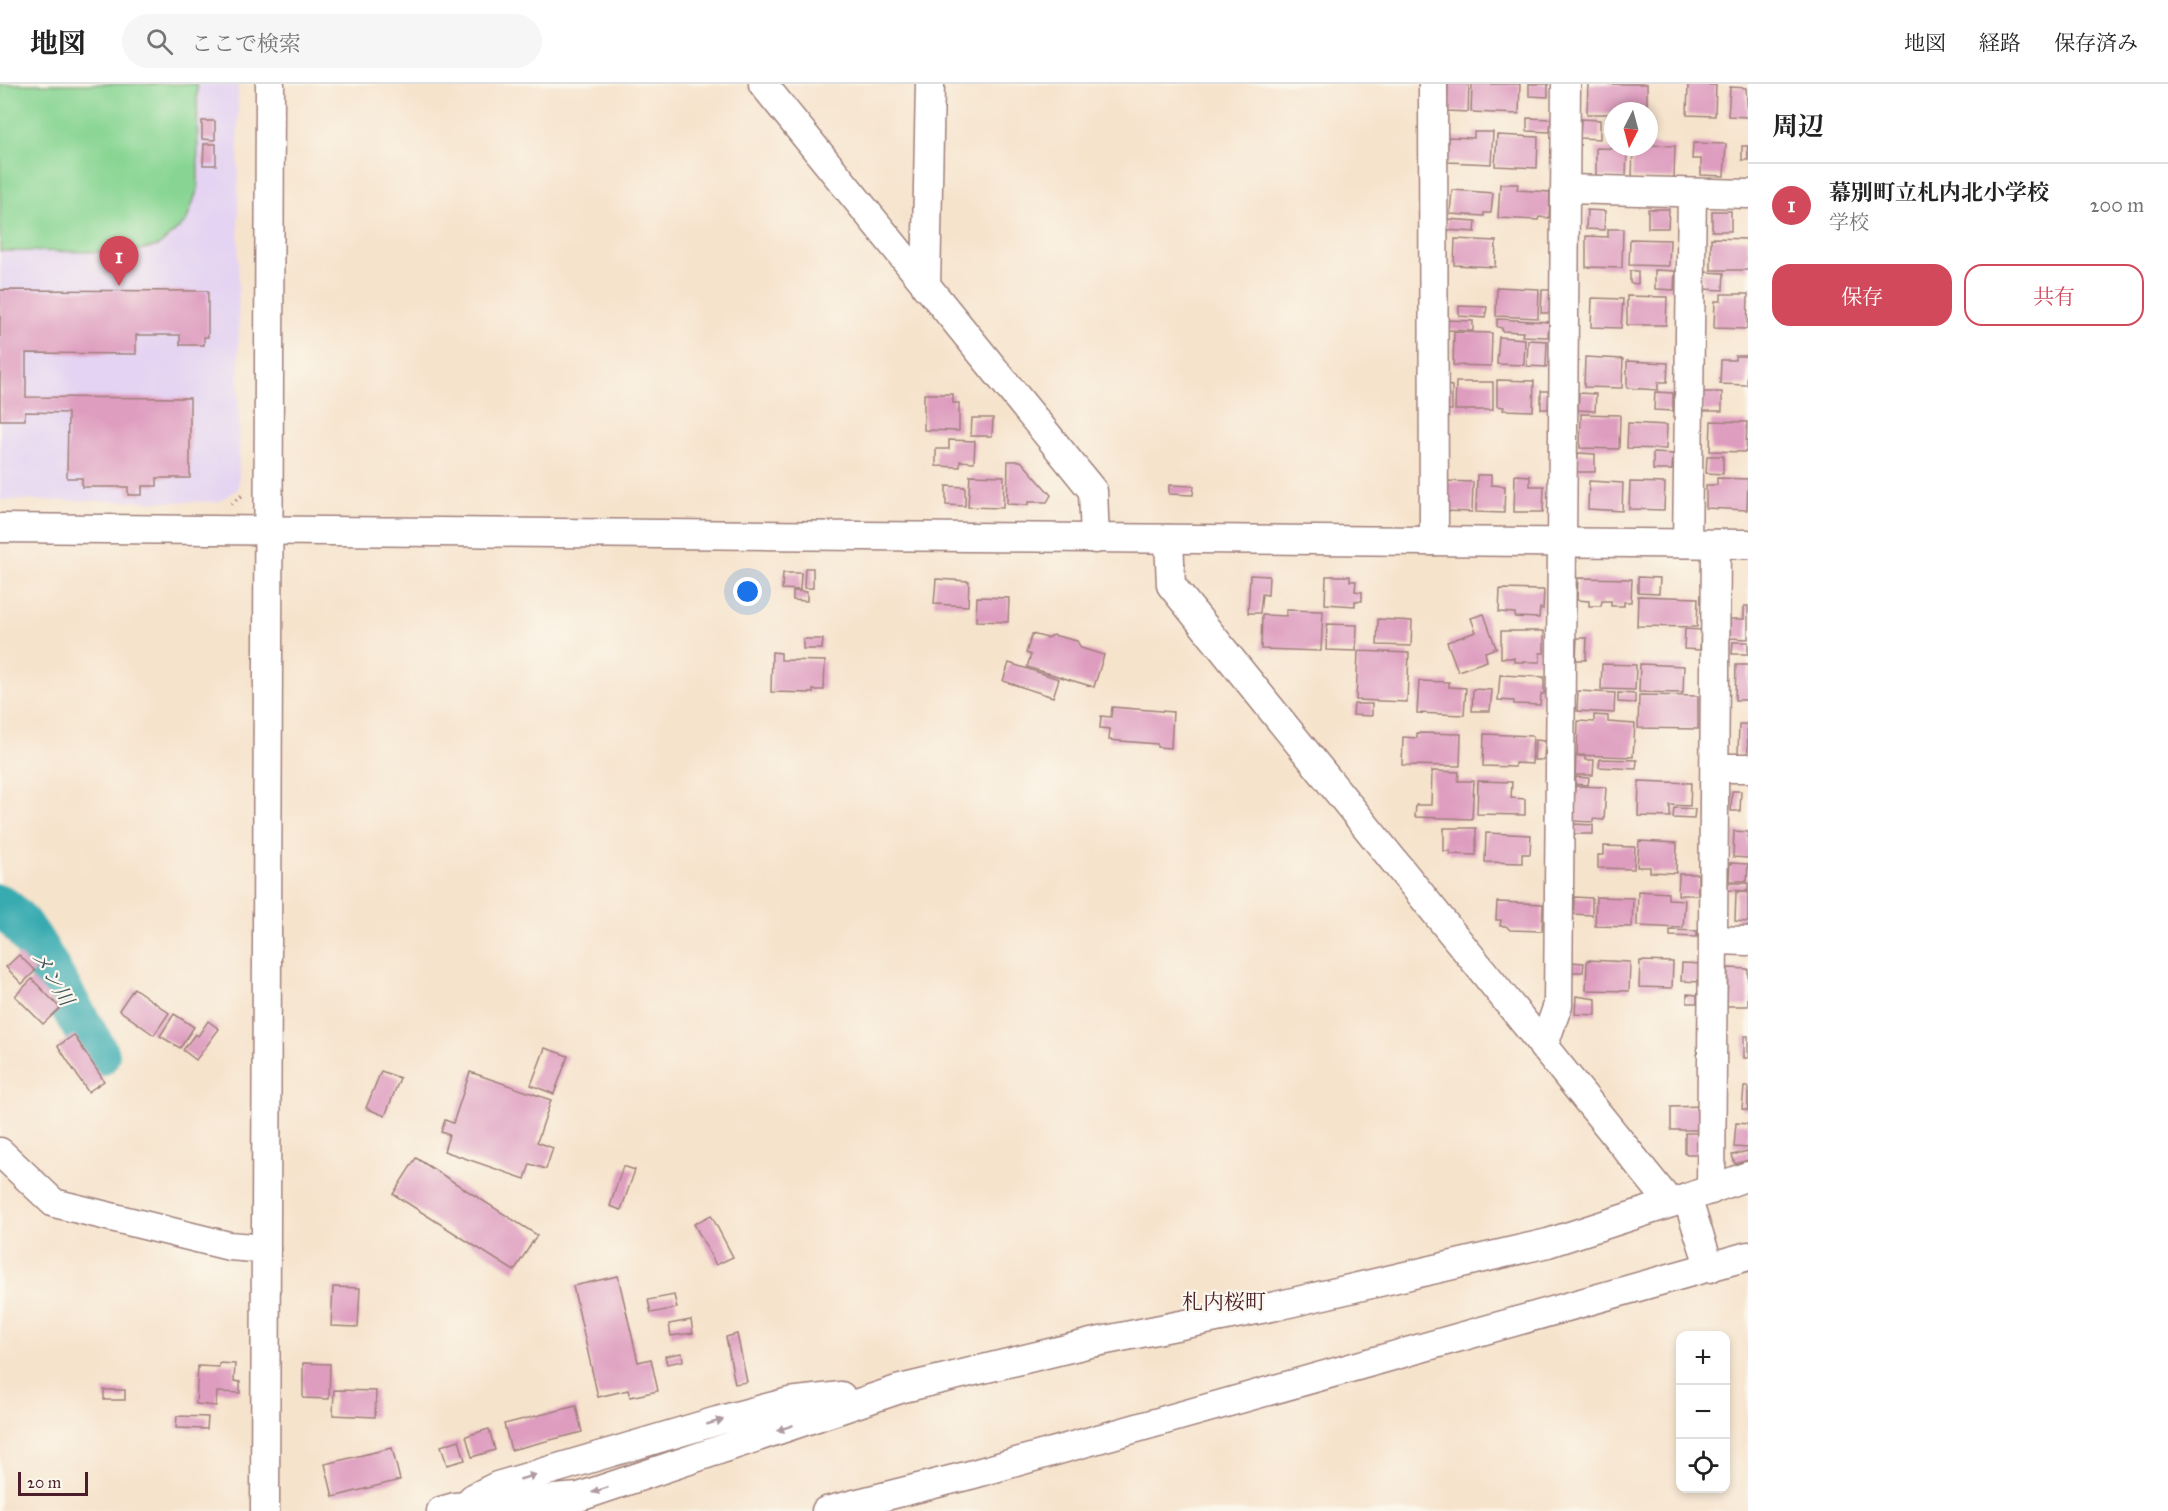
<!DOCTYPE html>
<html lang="ja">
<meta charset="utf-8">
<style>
body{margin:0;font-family:"IM FELL Great Primer","Noto Serif JP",serif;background:#f6f6f6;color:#222}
.controls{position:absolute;right:18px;bottom:18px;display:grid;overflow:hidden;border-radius:12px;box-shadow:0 3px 9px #0003}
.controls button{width:54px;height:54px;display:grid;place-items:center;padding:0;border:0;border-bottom:2px solid #e0e0e0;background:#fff;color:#222;font:30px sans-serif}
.compass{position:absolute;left:1604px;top:18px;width:54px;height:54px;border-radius:50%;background:#fff;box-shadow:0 3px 9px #0003;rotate:186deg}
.scale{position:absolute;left:18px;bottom:15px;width:70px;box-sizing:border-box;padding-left:6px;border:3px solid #4a1f2b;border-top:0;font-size:16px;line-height:21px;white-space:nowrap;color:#4a1f2b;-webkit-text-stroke:4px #fbf7ec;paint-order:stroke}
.you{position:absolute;left:748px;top:508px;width:21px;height:21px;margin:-15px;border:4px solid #fff;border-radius:50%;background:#1a73e8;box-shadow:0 0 0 9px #1a73e833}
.badge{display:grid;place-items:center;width:39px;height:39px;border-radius:50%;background:#d1495b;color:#fff;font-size:20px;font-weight:700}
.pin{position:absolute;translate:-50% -50px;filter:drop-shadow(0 2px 3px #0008)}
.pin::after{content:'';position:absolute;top:32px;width:21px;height:18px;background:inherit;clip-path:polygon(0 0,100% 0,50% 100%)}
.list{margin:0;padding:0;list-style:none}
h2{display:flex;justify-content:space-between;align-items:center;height:78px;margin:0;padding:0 24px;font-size:26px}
h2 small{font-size:20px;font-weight:400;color:#767676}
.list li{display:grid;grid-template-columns:39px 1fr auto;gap:18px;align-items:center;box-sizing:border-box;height:84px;padding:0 24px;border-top:2px solid #e0e0e0}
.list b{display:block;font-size:22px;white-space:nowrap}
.list p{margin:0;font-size:20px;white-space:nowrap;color:#767676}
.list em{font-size:20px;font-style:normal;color:#767676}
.actions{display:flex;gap:12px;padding:18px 24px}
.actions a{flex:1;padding:14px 0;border:2px solid #d1495b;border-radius:18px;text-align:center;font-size:21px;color:#d1495b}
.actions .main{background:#d1495b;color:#fff}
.icon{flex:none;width:33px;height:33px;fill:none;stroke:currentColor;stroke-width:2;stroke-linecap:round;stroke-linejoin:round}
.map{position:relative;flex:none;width:1748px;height:1427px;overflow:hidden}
header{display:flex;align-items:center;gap:36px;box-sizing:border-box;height:84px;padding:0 30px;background:#fff;border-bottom:2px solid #e0e0e0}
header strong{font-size:28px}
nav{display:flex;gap:33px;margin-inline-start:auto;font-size:21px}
.search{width:420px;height:54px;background:#f6f6f6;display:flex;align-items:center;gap:15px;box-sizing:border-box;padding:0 21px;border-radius:33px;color:#767676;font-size:22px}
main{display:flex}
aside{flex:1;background:#fff}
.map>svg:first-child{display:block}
.built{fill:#e4d3f2}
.green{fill:#88d593;stroke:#697a5f;stroke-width:1.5}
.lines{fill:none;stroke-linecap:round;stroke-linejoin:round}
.river{stroke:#39abb1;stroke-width:42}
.building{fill:#de9cbf}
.minor-casing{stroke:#a0817c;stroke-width:31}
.path{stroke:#a0817c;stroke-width:4;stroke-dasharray:1.5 4.5;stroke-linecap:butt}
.minor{stroke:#fff;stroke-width:28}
.oneway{fill:#ae9aa0}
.labels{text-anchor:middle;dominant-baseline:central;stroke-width:4.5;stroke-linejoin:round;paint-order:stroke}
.water-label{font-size:20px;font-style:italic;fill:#435761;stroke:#fbf7ec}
.quarter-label{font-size:21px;fill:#4a1f2b;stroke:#fbf7ec}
</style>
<header>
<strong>地図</strong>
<div class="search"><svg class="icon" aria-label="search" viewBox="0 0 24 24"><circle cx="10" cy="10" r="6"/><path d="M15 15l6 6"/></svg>ここで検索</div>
<nav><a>地図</a><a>経路</a><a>保存済み</a></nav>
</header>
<main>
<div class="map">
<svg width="1748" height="1427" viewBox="0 0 1748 1427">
<rect width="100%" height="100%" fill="#fbf7ec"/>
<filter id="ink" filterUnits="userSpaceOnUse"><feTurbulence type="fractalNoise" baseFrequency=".0167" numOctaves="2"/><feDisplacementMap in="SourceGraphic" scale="12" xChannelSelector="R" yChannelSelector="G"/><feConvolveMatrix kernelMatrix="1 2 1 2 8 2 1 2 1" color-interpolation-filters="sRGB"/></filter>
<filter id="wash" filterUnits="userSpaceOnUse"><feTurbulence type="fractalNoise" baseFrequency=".008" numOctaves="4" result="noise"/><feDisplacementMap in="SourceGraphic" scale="24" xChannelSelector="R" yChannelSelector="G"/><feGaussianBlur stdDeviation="1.35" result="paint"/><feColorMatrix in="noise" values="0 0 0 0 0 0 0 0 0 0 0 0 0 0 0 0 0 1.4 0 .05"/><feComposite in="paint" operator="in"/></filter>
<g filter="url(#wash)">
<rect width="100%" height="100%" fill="#f6e3cc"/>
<polygon class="built" points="0,0 238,0 239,404 218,418 0,416"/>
<polygon class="green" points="0,0 197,0 198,104 186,138 158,162 130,168 0,167"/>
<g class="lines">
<path class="river" d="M0,821C26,839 42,872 57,899C71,923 85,947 99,971"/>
</g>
<g id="blocks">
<g class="building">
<polygon points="1448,0 1469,0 1468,28 1447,27"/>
<polygon points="1472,0 1520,0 1519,30 1471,28"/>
<polygon points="1529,0 1548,0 1548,13 1529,12"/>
<polygon points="1588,0 1647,0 1647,27 1613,27 1613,30 1587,30"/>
<polygon points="1688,0 1716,1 1715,32 1687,31"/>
<polygon points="1730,3 1746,4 1748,33 1728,32"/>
<polygon points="1527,34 1551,35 1550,48 1527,47"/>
<polygon points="1581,35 1600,36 1600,55 1580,54"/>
<polygon points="202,37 215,37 215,56 202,55"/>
<polygon points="1474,48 1493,48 1491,80 1447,78 1448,53 1474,54"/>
<polygon points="1497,51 1538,53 1537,84 1495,82"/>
<polygon points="1693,59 1726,60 1724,92 1701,91 1701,75 1692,75"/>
<polygon points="204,60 216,60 216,81 203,81"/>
<polygon points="1649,61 1675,62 1674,95 1632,94 1633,63 1649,63"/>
<rect x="1742" y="62" width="6" height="14"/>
<polygon points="1596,64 1627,65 1626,94 1596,93"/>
<polygon points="1500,100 1518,100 1517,106 1550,108 1549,134 1539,133 1538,136 1498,134"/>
<polygon points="1452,106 1493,109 1491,129 1484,129 1484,132 1450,130"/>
<polygon points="1648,125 1669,125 1668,144 1648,144"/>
<polygon points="1587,126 1605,127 1604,146 1586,145"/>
<rect x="1712" y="127" width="19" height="20"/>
<polygon points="1447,135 1476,137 1475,148 1446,146"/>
<polygon points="1608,145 1623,145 1622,184 1586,183 1586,152 1608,153"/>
<polygon points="1711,154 1748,155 1748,186 1711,186"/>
<polygon points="1455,155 1496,157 1495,183 1454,181"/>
<polygon points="1630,155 1670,156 1669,182 1629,181"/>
<polygon points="1655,186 1675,187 1674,206 1655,205"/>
<polygon points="1630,187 1638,187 1638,200 1630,199"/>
<polygon points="1703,188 1724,189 1723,206 1702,205"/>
<polygon points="1497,203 1539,205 1538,234 1496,232"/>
<polygon points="0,206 208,207 208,253 204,253 204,261 180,261 180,251 136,251 136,270 26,269 26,313 190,314 190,394 157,394 157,402 142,402 142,411 128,411 128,403 82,403 82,394 67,394 68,329 25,328 25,336 0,336"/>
<polygon points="1542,206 1551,206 1551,229 1541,229"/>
<polygon points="1721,210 1748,210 1747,245 1714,244 1715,217 1721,217"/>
<polygon points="1627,212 1667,213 1666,241 1627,241"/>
<polygon points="1592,214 1623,215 1621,244 1591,243"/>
<polygon points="1459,222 1487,223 1485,234 1459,232"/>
<polygon points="1497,235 1549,238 1548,253 1522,252 1523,248 1502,247 1502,244 1497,243"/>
<polygon points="1444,236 1473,237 1473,247 1443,246"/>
<polygon points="1454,248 1492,249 1491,282 1453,281"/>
<polygon points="1499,253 1525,255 1524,281 1497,280"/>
<polygon points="1528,256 1547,257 1546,283 1527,282"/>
<polygon points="1735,272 1748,272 1747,301 1720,300 1721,276 1735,276"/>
<polygon points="1585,273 1623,275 1622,304 1584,303"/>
<polygon points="1627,277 1668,279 1667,298 1658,298 1658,306 1627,304"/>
<polygon points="1497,296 1534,297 1533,327 1503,326 1504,323 1497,322"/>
<polygon points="1456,298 1493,298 1493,326 1455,326"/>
<polygon points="1445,301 1452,302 1452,326 1445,326"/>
<polygon points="1541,307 1549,307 1548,325 1541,325"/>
<polygon points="1655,308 1673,309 1673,327 1654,326"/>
<rect x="1703" y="308" width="19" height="19"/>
<polygon points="1579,309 1596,310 1595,327 1578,326"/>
<polygon points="924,310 953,310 953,319 959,319 959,347 924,346"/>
<polygon points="1581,330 1620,331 1619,365 1580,364"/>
<polygon points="972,334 993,334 992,352 971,352"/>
<polygon points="1711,337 1747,338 1746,368 1710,367"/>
<polygon points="1628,339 1667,341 1666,365 1627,364"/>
<polygon points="949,356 975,357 974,378 960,377 960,383 936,382 936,365 949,365"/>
<polygon points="1578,369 1595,370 1595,388 1577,388"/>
<polygon points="1653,369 1673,370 1672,386 1653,386"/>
<polygon points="1707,372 1723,372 1723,390 1706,389"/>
<polygon points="1008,377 1021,377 1051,411 1047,418 1028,418 1028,421 1007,420"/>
<polygon points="970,391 1004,392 1003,424 968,423"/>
<polygon points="1477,391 1491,391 1491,401 1505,402 1504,429 1476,428"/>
<polygon points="1515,391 1530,392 1530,402 1544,402 1543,428 1514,428"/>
<polygon points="1717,394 1748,395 1747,426 1706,424 1706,401 1717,401"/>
<polygon points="1444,397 1473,398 1472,428 1443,427"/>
<polygon points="1589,397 1623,399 1622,427 1588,425"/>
<polygon points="1630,398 1665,399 1664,426 1629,425"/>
<polygon points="1169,401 1194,402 1193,411 1169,410"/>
<polygon points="946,402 965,403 965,422 946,421"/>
<polygon points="805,484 813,484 813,504 804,504"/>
<polygon points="783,489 801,489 800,506 782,505"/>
<polygon points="1250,491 1269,492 1268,511 1262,510 1260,529 1248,529"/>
<polygon points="1326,492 1350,492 1350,497 1356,497 1355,507 1362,508 1362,517 1355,517 1355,522 1325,520"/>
<polygon points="1638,493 1660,494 1659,509 1638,508"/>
<polygon points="1578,494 1632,495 1631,518 1624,518 1624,522 1611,522 1611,517 1602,517 1601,522 1589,522 1589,517 1577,516"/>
<polygon points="936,495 969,497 968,522 934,520"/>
<polygon points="1500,505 1544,506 1543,525 1540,524 1539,534 1515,533 1515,529 1499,528"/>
<polygon points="793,507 807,508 807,517 793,516"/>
<polygon points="1638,512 1698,514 1697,543 1637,542"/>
<polygon points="977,513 1009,514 1008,538 976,537"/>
<polygon points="1744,522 1748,522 1748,555 1730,554 1730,535 1744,535"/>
<polygon points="1286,526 1323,527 1321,567 1261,565 1262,531 1286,532"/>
<polygon points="1484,530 1496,564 1485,568 1487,577 1458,587 1447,558 1476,548 1471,534"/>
<polygon points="1378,535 1412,537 1411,562 1377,561"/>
<polygon points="1327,540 1357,541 1356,567 1326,566"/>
<polygon points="1685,545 1701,546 1700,566 1684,565"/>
<polygon points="1501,547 1544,547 1544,569 1540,569 1540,578 1514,578 1514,574 1501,574"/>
<polygon points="1032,550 1047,554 1053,551 1077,557 1081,564 1104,571 1094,603 1027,583 1031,571 1026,569"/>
<polygon points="1577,554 1587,554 1586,576 1576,576"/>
<polygon points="803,555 823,555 822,565 803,565"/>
<polygon points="1733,558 1748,558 1748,570 1732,570"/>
<polygon points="1358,567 1409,569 1407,618 1356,616"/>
<polygon points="772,568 781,569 781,576 825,577 824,606 813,606 813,609 771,608"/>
<polygon points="1009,579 1059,595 1053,613 1003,597"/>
<polygon points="1602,580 1636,581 1635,606 1601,605"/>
<polygon points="1640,580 1684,582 1683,609 1639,608"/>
<polygon points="1736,581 1748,581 1748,616 1735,616"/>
<polygon points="1500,591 1544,593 1544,610 1541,610 1540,621 1514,620 1514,617 1498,616"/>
<polygon points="1419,597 1449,598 1449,603 1466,604 1464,631 1417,629"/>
<polygon points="1473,605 1492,606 1490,627 1472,627"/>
<polygon points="1578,607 1615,609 1614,629 1577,627"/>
<polygon points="1618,609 1635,610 1635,619 1618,618"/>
<polygon points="1639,611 1698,612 1698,645 1638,644"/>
<polygon points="1354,620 1372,620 1372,632 1353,631"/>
<polygon points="1112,623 1173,628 1171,664 1157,663 1157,660 1109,656 1110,645 1100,644 1101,632 1111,633"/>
<polygon points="1594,631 1608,632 1608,638 1635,640 1633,673 1577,671 1578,637 1594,638"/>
<polygon points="1739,640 1747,640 1748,671 1738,671"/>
<polygon points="1417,649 1461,650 1460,682 1402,681 1403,653 1417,654"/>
<polygon points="1484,650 1533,652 1532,680 1515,679 1515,683 1483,682"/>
<polygon points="1535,656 1545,657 1544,676 1534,676"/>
<polygon points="1576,672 1585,672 1585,676 1594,676 1593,691 1575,691"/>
<polygon points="1600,675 1637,676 1636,685 1599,683"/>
<polygon points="1432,687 1459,688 1458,697 1474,697 1472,735 1415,733 1416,721 1431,721"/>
<polygon points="1576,693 1589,694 1588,701 1575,700"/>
<polygon points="1478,697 1512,698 1511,714 1525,715 1525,731 1477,730"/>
<polygon points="1639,697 1691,699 1690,722 1670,721 1670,733 1638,732"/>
<polygon points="1575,702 1606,703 1604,736 1593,735 1593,738 1573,737"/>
<polygon points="1732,707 1741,707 1740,727 1731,727"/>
<polygon points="1674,724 1695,725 1694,735 1673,734"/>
<polygon points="1574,740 1593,741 1593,750 1574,750"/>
<polygon points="1444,744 1476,744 1476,771 1450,770 1450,767 1444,767"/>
<polygon points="1734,747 1748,748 1748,774 1733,773"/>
<polygon points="1486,749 1531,751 1530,770 1522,770 1522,779 1485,778"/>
<polygon points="1639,757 1677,759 1676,789 1650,788 1650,783 1637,783"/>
<polygon points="1604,762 1635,763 1634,785 1598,784 1598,771 1604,771"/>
<polygon points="1730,779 1748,780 1747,797 1729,797"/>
<polygon points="1679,790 1698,790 1698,811 1678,811"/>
<polygon points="1728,799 1748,799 1748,807 1728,806"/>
<polygon points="1638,807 1668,809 1668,815 1685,816 1683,844 1637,842"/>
<polygon points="1736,808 1748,808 1748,838 1735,837"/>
<polygon points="1574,813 1592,814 1592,831 1573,830"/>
<polygon points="1596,813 1633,814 1632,843 1595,842"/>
<polygon points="1497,818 1543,820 1542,847 1510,846 1506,842 1500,842 1501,836 1496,836"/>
<polygon points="1670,846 1697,847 1697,853 1670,852"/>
<polygon points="19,871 35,887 22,900 6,883"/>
<polygon points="1587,876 1630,878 1629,907 1586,906"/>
<polygon points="1640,877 1673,878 1672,904 1639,903"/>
<polygon points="1571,878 1584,879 1583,888 1570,888"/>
<polygon points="1682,879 1702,880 1701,898 1681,897"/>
<polygon points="1728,884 1748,885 1748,922 1727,922"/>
<polygon points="32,895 60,924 43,940 15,912"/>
<polygon points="134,904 169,929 154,951 119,926"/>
<polygon points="1687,910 1697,911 1697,919 1687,919"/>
<polygon points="1576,912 1596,915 1596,931 1575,930"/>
<polygon points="174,930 194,943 180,964 160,952"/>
<polygon points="208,937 219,945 196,976 183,966 195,950 198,952"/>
<polygon points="74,951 104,997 88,1008 58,962"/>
<rect x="1744" y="952" width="4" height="22"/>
<polygon points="545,964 568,972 554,1010 531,1001"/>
<polygon points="381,987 400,994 385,1032 366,1024"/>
<polygon points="470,988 551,1016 537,1058 553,1064 546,1085 530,1080 525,1095 444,1067 449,1051 441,1048 445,1036 453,1039"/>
<polygon points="1744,1003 1748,1003 1748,1026 1742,1025"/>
<polygon points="1703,1022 1704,1046 1671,1046 1671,1023"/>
<polygon points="1736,1039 1748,1040 1748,1064 1734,1063"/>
<rect x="1685" y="1049" width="18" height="21"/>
<polygon points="1748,1067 1748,1076 1735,1080 1732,1071"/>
<polygon points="416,1074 537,1151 514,1187 393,1110"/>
<polygon points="623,1082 635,1086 621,1126 610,1122"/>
<polygon points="711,1131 733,1173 716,1181 694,1140"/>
<polygon points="618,1192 638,1278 651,1275 658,1307 630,1313 628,1306 598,1313 573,1202"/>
<polygon points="333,1203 360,1204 358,1243 331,1242"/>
<polygon points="674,1211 677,1224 651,1229 648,1216"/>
<polygon points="691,1236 693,1249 671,1252 669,1240"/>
<polygon points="737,1250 747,1298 735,1300 726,1253"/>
<polygon points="682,1269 683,1277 667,1280 665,1272"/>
<polygon points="219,1279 235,1280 234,1297 240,1298 240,1309 217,1308 216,1322 196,1320 198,1282 219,1283"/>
<polygon points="303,1279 330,1280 329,1315 303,1314"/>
<rect x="104" y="1306" width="21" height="10"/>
<polygon points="334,1306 376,1307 375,1333 333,1331"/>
<polygon points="576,1322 582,1348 511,1366 504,1340"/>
<polygon points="177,1332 208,1333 207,1345 176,1344"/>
<polygon points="489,1345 495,1366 472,1373 466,1352"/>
<polygon points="459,1356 465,1376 447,1381 441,1362"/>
<polygon points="392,1364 400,1396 333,1413 325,1380"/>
</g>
</g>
</g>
<g filter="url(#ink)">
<use href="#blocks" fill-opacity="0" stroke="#a0817c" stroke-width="1.5"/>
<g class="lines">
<defs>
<g id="minor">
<polyline points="763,0 1093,407 1095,455"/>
<polyline points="1433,0 1434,457"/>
<polyline points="1566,105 1748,110"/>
<polyline points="926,203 930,0"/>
<polyline points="0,444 1748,460"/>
<polyline points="1169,455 1171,501 1670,1119"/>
<polyline points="1687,459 1692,109"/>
<polyline points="1715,684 1748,684"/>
<polyline points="1714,856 1748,857"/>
<polyline points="1543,963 1558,921 1566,0"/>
<polyline points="0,1068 54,1119 229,1162 266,1165"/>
<polyline points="1711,1106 1716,460"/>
<polyline points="1687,1114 1710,1184"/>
<polyline points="473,1414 497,1402 717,1337 789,1318 841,1312"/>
<polyline points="265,1427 270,0"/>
<polyline points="441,1427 455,1423 579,1413 900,1305 1091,1259 1276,1222 1548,1159 1687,1114 1748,1092"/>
<polyline points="826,1427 970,1391 1748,1172"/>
</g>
</defs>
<use href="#minor" class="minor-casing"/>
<polyline class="path" points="231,420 244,410"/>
<use href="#minor" class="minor"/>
</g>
<defs><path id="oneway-solid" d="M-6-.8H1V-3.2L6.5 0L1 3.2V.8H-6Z" transform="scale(1.5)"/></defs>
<g class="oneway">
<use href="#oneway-solid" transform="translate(715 1338) rotate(-16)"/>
<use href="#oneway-solid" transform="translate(785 1344) rotate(161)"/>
<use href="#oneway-solid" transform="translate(528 1393) rotate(-16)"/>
<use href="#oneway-solid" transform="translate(600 1406) rotate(162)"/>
</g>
</g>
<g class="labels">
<g class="water-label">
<text transform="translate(53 894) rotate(58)">メン川</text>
</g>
<g class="quarter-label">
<text x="1224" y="1218">札内桜町</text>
</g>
</g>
</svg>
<div class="controls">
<button>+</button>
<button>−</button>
<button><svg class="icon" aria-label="locate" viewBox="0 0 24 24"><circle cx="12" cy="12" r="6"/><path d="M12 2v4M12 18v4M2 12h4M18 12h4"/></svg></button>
</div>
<svg class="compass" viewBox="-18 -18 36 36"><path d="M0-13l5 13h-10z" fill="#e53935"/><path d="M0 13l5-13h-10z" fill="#767676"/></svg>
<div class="scale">20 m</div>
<div class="you"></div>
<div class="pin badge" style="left:119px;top:202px">1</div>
</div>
<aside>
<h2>周辺<small></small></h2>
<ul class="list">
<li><span class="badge">1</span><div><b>幕別町立札内北小学校</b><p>学校</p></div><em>200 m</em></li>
</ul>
<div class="actions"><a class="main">保存</a><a>共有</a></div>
</aside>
</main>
